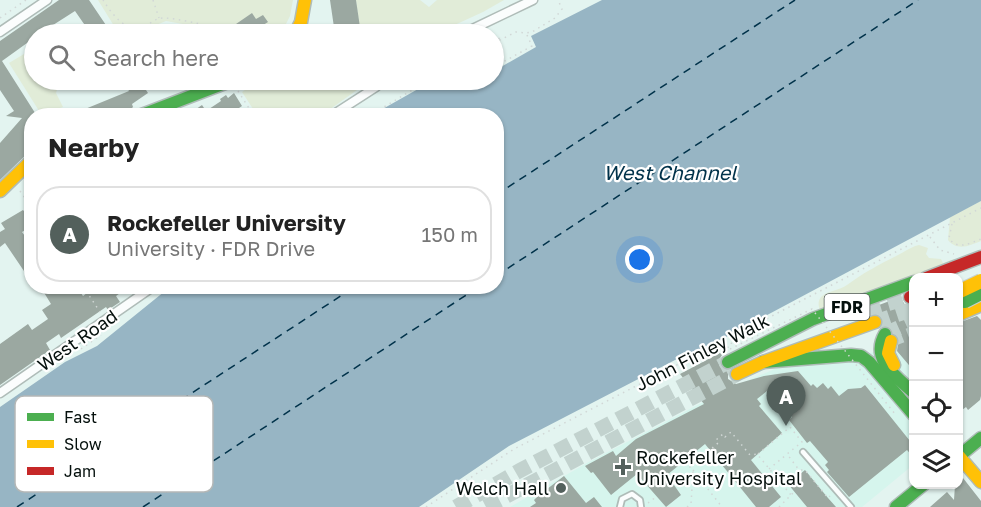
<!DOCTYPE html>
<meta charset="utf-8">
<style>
body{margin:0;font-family:"Golos Text",sans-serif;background:#f2f2f2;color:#222}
.controls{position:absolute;right:18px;bottom:18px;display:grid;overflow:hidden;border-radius:12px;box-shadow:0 2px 4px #0004}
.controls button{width:54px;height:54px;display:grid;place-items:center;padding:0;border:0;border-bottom:2px solid #e0e0e0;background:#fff;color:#222;font:30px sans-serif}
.you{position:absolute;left:640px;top:260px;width:21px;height:21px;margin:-15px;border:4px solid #fff;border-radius:50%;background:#1a73e8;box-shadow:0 0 0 9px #1a73e833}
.badge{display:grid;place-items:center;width:39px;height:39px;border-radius:50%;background:#53605c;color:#fff;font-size:20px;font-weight:700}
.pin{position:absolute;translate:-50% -50px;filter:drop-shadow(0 2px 3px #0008)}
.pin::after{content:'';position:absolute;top:32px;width:21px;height:18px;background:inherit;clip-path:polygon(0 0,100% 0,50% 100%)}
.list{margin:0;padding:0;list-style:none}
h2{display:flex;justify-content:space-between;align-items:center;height:78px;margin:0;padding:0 24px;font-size:26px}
h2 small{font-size:20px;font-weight:400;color:#767676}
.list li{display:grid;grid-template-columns:39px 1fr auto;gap:18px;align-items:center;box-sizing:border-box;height:96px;margin:0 12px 12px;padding:0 12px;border:2px solid #e0e0e0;border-radius:24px}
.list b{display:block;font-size:22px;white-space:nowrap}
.list p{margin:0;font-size:20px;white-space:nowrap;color:#767676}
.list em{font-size:20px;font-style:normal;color:#767676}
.icon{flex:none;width:33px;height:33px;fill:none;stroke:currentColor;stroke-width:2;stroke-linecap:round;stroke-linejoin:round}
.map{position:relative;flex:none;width:981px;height:507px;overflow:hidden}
.search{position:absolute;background:#fff;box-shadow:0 2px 4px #0004;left:24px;top:24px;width:480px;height:66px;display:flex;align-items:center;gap:15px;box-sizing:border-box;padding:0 21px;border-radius:33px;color:#767676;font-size:22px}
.panel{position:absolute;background:#fff;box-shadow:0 2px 4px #0004;left:24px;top:108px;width:480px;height:186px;border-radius:24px}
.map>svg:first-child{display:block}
.built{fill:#d6f5ed}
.green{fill:#e1ecd8}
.water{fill:#97b5c4}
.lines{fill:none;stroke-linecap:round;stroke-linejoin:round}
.ferry{stroke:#00324a;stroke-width:1.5;stroke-dasharray:8 6;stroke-linecap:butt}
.building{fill:#9ba8a1}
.secondary-tunnel{stroke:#c2d2ce;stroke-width:12;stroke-dasharray:12 6;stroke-linecap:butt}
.highway-tunnel{stroke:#c2d2ce;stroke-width:15;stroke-dasharray:15 8;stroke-linecap:butt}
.lane-casing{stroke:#afbcb8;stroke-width:8}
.street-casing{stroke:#afbcb8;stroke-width:11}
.fast-casing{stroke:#afbcb8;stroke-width:15}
.slow-casing{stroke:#afbcb8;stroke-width:15}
.jam-casing{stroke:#afbcb8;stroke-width:15}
.path{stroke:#d1d7d6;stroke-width:1.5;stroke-dasharray:1.5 4.5;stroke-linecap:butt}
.lane{stroke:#fbfdfd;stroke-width:4.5}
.street{stroke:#fbfdfd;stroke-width:8}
.fast{stroke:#4caf50;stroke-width:12}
.slow{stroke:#ffc107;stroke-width:12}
.jam{stroke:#c62828;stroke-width:12}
.fast-bridge-casing{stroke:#c7d0ce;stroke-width:16;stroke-linecap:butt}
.slow-bridge-casing{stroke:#c7d0ce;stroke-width:16;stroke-linecap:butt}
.path-bridge{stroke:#d1d7d6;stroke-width:1.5;stroke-dasharray:1.5 4.5;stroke-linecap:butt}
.fast-bridge{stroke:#4caf50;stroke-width:14}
.slow-bridge{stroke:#ffc107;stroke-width:14}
.poi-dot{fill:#53605c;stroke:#fff;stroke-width:2}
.labels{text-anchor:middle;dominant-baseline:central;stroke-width:4.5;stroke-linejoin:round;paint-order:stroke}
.shield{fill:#fff;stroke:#505856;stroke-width:1.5}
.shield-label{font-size:16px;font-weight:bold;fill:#05100d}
.street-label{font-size:18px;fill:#05100d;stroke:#fff}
.poi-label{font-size:18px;fill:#05100d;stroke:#fff;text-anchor:start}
.water-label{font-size:20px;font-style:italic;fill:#00324a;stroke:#fff}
.key{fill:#fff;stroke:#b4b7b6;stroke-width:1.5}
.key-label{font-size:16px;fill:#05100d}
</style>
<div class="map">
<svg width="981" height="507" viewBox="0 0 981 507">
<rect width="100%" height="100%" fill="#e3f4f0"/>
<polygon class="built" points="913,342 913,465 862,507 510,507 587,463 730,388 777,368 861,356 896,345"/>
<g class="green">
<polygon points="98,0 293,0 290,16 281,34 204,34 205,28 166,21 134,34 119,34"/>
<polygon points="356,0 420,0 429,7 437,0 504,0 483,12 435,34 382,34 380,29 360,31"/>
<polygon points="34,48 34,80 60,80 56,93 63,107 41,114 9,63"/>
<polygon points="268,80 349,80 362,82 364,85 322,115 257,115 242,92 252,85"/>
<path d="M981,201V241C970,245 958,252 948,240L950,217Z"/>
<path d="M919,245L928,248L926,254L929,258L941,259L943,263L954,259L953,261L820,310C818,305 818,301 821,297C827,291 840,290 847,285C863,273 880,264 898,255C906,251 911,247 919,245Z"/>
</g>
<polygon class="water" points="602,0 981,0 981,201 724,338 675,360 509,446 419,507 0,507 0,407 65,362 97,346 170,287 496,286 496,116 372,115 434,80 494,80 494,71 536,47 531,36"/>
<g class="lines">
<g class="ferry">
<polyline points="496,195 795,0"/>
<polyline points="496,276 918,0"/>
<polyline points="17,507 356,286"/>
<polyline points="143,507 480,286"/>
</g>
</g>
<g class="building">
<polygon points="59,0 89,0 112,34 91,34 75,11 39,34 34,34 34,38 2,61 37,116 32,116 32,149 0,180 0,143 22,118 6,116 14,111 0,90 0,41"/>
<polygon points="330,0 356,0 361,34 335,34"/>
<polygon points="252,13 256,19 263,15 268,22 249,34 243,34 236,24"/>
<polygon points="122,80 161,80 146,90 148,93 132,104 133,107 130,110 115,116 68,116 129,91"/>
<polygon points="234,93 242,106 236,110 238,113 234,116 186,116 202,105 206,111 221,101 220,99 226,95 228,98"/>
<polygon points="23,210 32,221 32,226 22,232 32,246 32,270 26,274 5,243 0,247 0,232 5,229 1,223"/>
<polygon points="40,286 64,286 69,293 77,287 83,296 96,286 130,286 116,296 120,302 108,310 106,307 61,338 59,334 46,343 50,350 0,385 0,344 28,324 32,330 48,319 42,310 51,304"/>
<polygon points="900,297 905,305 914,306 914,371 897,351 899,339 893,329 884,324 884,319 881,314 876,312 869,314 866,310"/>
<polygon points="977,316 981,320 981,396 980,400 968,410 966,407 958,413 958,323"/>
<polygon points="720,353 722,355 718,361 720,367 728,372 728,379 736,384 764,376 798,371 811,386 813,384 817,388 823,383 828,389 831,386 839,396 848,389 861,388 865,385 914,446 914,458 907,450 849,497 827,472 829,470 825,465 828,462 810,441 807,443 789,420 792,417 787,411 794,406 784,394 781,397 772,387 757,399 761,404 759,406 782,433 751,460 781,497 769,507 756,507 705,444 667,475 681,495 666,507 637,474 611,495 593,472 591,473 585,466 613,451 616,456 636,439 704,404 680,374"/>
<polygon points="805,470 828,498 836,507 807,507 788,484"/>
<polygon points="564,476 586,503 594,497 602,507 530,507 536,503 534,500 538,496"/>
<polygon points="963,478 981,501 981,507 930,507 947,492 954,500 955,485 958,484"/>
</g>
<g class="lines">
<polyline class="secondary-tunnel" points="891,341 914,332"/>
<g class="highway-tunnel">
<polyline points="866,310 910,297"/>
<polyline points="875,322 914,309"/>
<polyline points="885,334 914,321"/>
<polyline points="456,507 519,471 728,362"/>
<polyline points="486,507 737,374"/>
</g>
<defs>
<g id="lane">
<polyline points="803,452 851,507"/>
<polyline points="620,507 622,499 632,494 640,500 641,507"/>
</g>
<g id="street">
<polyline points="0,32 47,0"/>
<polyline points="462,34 533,0"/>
<polyline points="331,116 376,87 380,80"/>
<polyline points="0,393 154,286"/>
</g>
<g id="fast">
<polyline points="139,116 233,80"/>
<path d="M885,334C870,360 897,377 914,393"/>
<polyline points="728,362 813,319 914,282"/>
<polyline points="763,362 851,355 861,356 869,362 914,415"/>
<polyline points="958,456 959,456"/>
<polyline points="958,457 981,438"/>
<polyline points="896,507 924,484"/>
</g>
<g id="slow">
<polyline points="295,34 301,22 305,0"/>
<polyline points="0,191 32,160"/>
<polyline points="958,315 981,305"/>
<polyline points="891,341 888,353 894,365"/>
<polyline points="737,374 763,362 875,322"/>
<polyline points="958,455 981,482"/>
</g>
<g id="jam">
<polyline points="926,278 981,257"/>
<polyline points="910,297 914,295"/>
</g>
</defs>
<use href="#lane" class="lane-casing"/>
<use href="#street" class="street-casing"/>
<use href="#fast" class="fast-casing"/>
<use href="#slow" class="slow-casing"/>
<use href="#jam" class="jam-casing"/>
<g class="path">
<path d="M103,0C112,14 127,36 147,25C152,22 157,18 163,18C175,18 189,22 201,24L206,27L211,34"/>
<polyline points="153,0 159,18"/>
<polyline points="0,18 26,0"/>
<polyline points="166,33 171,34"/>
<polyline points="251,33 253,34"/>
<polyline points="494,40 498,37 500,40"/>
<polyline points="494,43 516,32 526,33 532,32 555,18 562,9 558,0"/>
<polyline points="494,67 532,46 527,35"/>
<polyline points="184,86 185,80"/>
<polyline points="416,87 416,83 422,80"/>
<polyline points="238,91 254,116"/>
<polyline points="369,116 429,80"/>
<polyline points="20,191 32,208"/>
<path d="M952,224L949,238C957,251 970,243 981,239"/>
<polyline points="930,237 940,250 954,254"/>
<polyline points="83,286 100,312"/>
<polyline points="728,348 728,345 759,330 756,326"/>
<polyline points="81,349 101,335"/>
<polyline points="758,454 790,427 802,442 787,454 799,470 782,484"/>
<polyline points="769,469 786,455"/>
<polyline points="693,470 722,507"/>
<polyline points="801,470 805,470 828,498 830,496"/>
<polyline points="648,503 656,497"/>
<polyline points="426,507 514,449 981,208"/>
<polyline points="687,507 691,504 693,473 690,467 718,443 716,440 723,434 725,437 731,432 750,455 757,454 791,495"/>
<polyline points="779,507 794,492"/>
</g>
<use href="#lane" class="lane"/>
<use href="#street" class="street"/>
<use href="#fast" class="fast"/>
<use href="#slow" class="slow"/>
<use href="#jam" class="jam"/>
<defs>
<polyline id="fast-bridge" points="965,301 981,293"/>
<polyline id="slow-bridge" points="958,292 981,281"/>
</defs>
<use href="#fast-bridge" class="fast-bridge-casing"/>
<use href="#slow-bridge" class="slow-bridge-casing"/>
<polyline class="path-bridge" points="730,349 812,309 895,414"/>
<use href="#fast-bridge" class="fast-bridge"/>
<use href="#slow-bridge" class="slow-bridge"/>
</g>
<g class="poi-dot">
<path d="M620 458h6v6h6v6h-6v6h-6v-6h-6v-6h6z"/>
<circle cx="561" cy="488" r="6"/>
</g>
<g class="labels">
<rect class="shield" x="824.5" y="294" width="45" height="26" rx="4.5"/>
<g class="shield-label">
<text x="847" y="307">FDR</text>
</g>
<g class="street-label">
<text transform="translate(77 340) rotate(-35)">West Road</text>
<text transform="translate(702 352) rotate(-27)">John Finley Walk</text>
</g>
<g class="poi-label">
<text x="636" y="457">Rockefeller<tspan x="636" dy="21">University Hospital</tspan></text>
<text x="549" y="488" text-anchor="end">Welch Hall</text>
</g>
<g class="water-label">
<text x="670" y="172">West Channel</text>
</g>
</g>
<rect x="15" y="396" width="198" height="96" rx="9" class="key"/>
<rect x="27" y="413" width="27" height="8" fill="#4caf50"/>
<rect x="27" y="440" width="27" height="8" fill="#ffc107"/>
<rect x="27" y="467" width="27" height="8" fill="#c62828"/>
<g class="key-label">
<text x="64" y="423">Fast</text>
<text x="64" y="450">Slow</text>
<text x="64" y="477">Jam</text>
</g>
</svg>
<div class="controls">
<button>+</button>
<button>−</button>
<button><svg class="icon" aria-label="locate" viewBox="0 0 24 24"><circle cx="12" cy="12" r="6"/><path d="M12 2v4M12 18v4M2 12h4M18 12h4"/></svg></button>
<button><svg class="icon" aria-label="layers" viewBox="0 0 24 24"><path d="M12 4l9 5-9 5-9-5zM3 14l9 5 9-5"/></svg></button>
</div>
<div class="you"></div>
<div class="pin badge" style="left:786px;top:426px">A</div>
<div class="search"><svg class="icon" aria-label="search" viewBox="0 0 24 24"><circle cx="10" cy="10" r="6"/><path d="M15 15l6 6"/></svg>Search here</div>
<section class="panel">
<h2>Nearby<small></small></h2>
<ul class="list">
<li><span class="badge">A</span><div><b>Rockefeller University</b><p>University · FDR Drive</p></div><em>150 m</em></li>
</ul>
</section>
</div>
